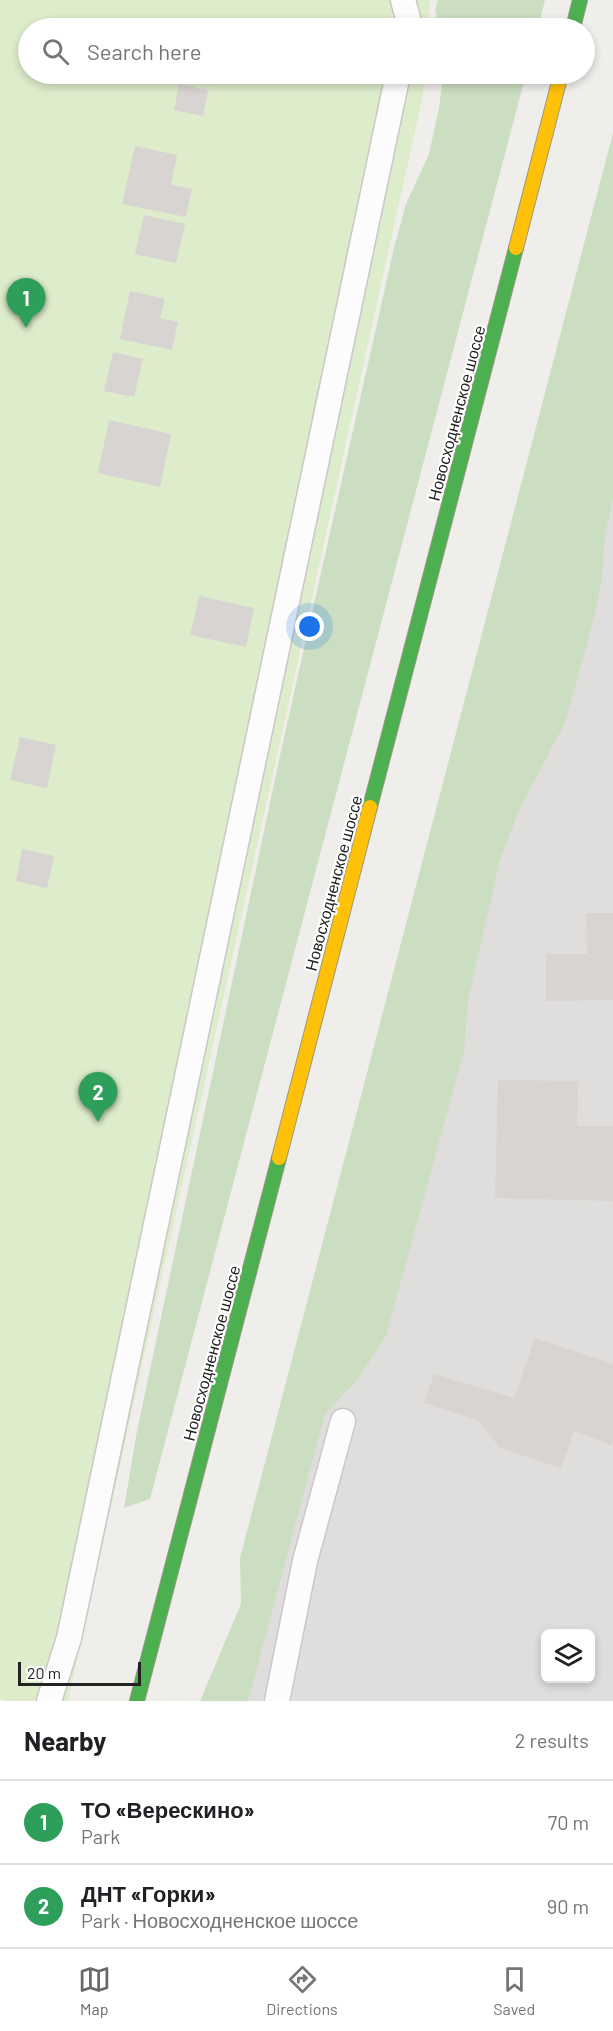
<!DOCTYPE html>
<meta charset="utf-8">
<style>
body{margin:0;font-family:Barlow,sans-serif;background:#f6f6f6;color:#202124}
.controls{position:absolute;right:18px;bottom:18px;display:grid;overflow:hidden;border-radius:9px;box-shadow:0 3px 9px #0003}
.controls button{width:54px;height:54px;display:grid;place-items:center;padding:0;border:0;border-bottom:2px solid #e0e0e0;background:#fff;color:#202124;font:30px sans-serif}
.scale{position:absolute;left:18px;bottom:15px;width:123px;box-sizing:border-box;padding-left:6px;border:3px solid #222;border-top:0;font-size:16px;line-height:21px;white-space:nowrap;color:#222;-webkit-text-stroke:4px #fff;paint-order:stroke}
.you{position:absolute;left:310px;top:627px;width:21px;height:21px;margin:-15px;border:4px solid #fff;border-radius:50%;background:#1a73e8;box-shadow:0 0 0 9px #1a73e833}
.badge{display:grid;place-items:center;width:39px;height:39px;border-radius:50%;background:#6a6968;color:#fff;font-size:20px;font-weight:700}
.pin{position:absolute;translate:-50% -50px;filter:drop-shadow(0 2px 3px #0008)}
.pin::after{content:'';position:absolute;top:32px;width:21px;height:18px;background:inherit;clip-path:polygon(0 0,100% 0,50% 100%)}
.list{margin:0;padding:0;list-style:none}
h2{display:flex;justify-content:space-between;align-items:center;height:78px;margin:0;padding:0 24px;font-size:26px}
h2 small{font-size:20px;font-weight:400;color:#757577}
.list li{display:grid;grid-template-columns:39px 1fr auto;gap:18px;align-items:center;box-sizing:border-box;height:84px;padding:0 24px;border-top:2px solid #e0e0e0}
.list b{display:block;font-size:22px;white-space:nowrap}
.list p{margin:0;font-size:20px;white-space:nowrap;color:#757577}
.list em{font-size:20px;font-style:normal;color:#757577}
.icon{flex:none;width:33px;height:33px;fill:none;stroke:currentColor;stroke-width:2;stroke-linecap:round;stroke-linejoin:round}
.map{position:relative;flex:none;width:613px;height:1701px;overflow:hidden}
.search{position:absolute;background:#fff;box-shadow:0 3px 9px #0003;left:18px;right:18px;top:18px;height:66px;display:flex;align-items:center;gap:15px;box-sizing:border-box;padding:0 21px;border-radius:33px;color:#757577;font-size:22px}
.sheet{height:246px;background:#fff}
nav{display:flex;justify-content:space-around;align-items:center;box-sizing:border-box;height:84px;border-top:2px solid #e0e0e0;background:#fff;font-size:16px;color:#757577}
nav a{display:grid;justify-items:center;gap:3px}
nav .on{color:#6a6968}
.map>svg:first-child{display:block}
.residential{fill:#dfdedc;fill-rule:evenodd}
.grass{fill:#ddeccb}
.forest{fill:#cbdec1}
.building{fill:#d7d4d2}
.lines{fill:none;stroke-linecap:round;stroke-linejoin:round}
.lane-casing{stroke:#c9c8c7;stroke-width:27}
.fast-casing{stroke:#999a82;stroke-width:16}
.slow-casing{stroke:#999a82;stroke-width:16}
.lane{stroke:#fdfcfc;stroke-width:24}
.fast{stroke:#4caf50;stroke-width:14}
.slow{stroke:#ffc107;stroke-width:14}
.labels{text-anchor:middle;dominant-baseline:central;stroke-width:4.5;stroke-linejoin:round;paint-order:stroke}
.street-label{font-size:16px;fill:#222;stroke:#fff}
</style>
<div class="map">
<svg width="613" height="1701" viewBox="0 0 613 1701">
<rect width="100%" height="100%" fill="#f0eeeb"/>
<path class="residential" d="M613,465V1701H230ZM546,1634H590V1678H546Z"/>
<polygon class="grass" points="0,0 430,0 428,28 28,28 28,74 424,74 423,95 68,1701 4,1701 0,1698"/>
<g class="forest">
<polygon points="438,0 545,0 538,28 439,28 435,10"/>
<polygon points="443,74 526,74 150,1499 124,1508 137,1431 281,751 394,248 406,204 429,154 439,108"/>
<polygon points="613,133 613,498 605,535 601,585 590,633 565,723 520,808 500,859 468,1001 464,1051 386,1336 358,1379 325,1414 248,1701 200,1701 241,1604 240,1558"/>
</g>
<g class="building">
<polygon points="175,74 212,74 210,85 174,78"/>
<polygon points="179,84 208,90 203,116 174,110"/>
<polygon points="135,146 177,155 171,185 192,189 186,217 122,204"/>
<polygon points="144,215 185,224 176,263 135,254"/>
<polygon points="130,291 165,299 160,318 178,322 172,350 120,339"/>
<polygon points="113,352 143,359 134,397 104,391"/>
<polygon points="109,420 171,434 160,487 98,473"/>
<polygon points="199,596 254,608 246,647 190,635"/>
<polygon points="20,737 56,745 47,788 10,780"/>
<polygon points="22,849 54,856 47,888 16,881"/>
<polygon points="586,913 613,913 613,1000 546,1001 546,954 587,954"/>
<polygon points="498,1080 578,1081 577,1126 613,1126 613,1201 495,1198"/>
<polygon points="535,1338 613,1364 613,1440 611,1445 574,1431 561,1468 500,1448 478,1420 424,1403 434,1374 514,1398"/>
</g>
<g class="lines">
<defs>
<g id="lane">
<polyline points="403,0 409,22 408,28"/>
<polyline points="49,1701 69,1638 398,74"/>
<polyline points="277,1701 305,1561 343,1421"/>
</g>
<g id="fast">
<polyline points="573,28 580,0"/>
<polyline points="370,807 516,248"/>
<polyline points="137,1701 279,1158"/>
</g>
<g id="slow">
<polyline points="516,248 561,74"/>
<polyline points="279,1158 370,807"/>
</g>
</defs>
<use href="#lane" class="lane-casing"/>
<use href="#fast" class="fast-casing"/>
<use href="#slow" class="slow-casing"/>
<use href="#lane" class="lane"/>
<use href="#fast" class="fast"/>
<use href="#slow" class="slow"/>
</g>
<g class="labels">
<g class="street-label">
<text transform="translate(456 413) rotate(-75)">Новосходненское шоссе</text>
<text transform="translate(333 883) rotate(-75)">Новосходненское шоссе</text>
<text transform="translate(211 1353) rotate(-75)">Новосходненское шоссе</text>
</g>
</g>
</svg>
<div class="controls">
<button><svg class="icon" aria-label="layers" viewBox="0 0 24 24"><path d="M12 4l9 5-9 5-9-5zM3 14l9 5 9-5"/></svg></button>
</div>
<div class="scale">20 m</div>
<div class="you"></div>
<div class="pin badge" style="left:26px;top:328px;background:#2e9e5b">1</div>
<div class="pin badge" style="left:98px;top:1122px;background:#2e9e5b">2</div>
<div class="search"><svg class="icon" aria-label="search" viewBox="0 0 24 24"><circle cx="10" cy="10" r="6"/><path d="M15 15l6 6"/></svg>Search here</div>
</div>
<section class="sheet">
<h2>Nearby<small>2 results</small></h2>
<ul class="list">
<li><span class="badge" style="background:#2e9e5b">1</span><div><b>ТО «Верескино»</b><p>Park</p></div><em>70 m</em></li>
<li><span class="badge" style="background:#2e9e5b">2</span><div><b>ДНТ «Горки»</b><p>Park · Новосходненское шоссе</p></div><em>90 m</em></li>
</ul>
</section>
<nav>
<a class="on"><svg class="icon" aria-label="map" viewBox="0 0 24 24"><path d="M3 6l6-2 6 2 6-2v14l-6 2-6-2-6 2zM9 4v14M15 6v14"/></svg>Map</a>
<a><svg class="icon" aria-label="directions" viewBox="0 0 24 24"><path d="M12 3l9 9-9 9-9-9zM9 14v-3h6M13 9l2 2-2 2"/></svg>Directions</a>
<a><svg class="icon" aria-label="saved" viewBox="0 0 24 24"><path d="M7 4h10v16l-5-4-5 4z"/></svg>Saved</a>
</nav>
